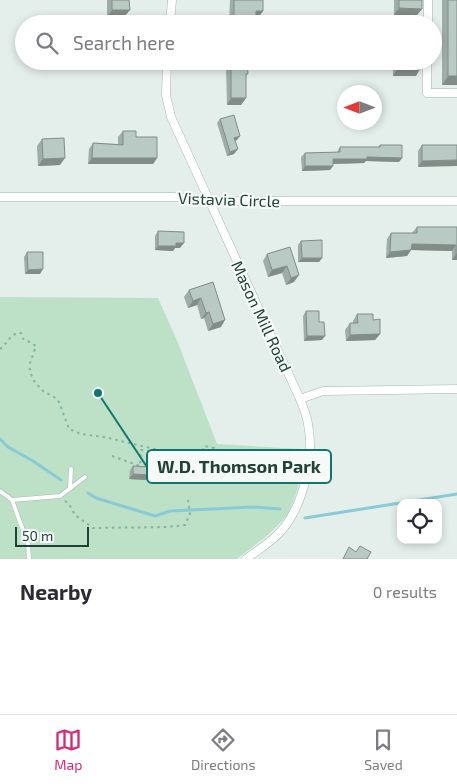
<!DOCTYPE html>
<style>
body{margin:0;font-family:"Exo 2",sans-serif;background:#f2f2f3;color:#2b2b33}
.controls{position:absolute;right:15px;bottom:15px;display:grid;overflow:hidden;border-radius:10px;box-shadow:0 2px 8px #0003}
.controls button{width:45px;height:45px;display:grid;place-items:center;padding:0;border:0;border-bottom:1px solid #e1e1e2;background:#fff;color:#2b2b33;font:25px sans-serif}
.compass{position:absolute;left:337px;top:85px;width:45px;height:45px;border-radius:50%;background:#fff;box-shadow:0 2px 8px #0003;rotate:270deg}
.scale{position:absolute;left:15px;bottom:12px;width:74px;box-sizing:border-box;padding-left:5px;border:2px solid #224239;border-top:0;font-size:14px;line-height:18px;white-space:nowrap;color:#224239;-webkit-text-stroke:4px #f5faf8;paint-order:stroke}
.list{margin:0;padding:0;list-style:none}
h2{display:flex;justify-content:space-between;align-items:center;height:65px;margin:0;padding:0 20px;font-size:21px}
h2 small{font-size:16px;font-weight:400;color:#7c7c81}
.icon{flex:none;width:28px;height:28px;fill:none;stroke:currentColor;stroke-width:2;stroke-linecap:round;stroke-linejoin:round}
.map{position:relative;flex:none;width:457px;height:559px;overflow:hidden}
.search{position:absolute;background:#fff;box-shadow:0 2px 8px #0003;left:15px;right:15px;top:15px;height:55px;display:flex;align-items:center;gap:12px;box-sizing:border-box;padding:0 18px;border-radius:28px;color:#7c7c81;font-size:19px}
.sheet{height:155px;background:#fff}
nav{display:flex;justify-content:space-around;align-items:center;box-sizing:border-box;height:70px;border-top:1px solid #e1e1e2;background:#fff;font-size:14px;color:#7c7c81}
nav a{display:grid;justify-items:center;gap:2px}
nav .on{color:#db2777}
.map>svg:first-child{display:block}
.green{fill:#bce1c6}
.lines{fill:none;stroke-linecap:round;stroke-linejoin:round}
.stream{stroke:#89cad6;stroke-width:3}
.service-casing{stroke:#a6b7b1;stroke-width:5}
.minor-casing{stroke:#a6b7b1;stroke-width:9}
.path{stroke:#82b4a5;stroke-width:2;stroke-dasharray:2.5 4;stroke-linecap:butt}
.service{stroke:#fff;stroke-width:4}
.minor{stroke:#fff;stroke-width:8}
.wall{fill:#9fada8}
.shaded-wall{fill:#828d88}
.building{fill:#b9c9c3;stroke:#828d88}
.labels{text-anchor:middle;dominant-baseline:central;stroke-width:4.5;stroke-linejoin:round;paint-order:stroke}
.street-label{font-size:16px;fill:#224239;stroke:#f5faf8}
.leader{fill:none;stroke:#0f766e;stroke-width:2}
.callout-dot{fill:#0f766e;stroke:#f5faf8;stroke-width:2}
.callout{fill:#f5faf8;stroke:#0f766e;stroke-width:2}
.callout-label{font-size:18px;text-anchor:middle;font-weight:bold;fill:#224239}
</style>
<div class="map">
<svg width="457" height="559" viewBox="0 0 457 559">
<rect width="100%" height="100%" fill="#e4eeea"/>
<polygon class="green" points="0,297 158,298 178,343 217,444 301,449 298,488 288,515 269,534 237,559 0,559"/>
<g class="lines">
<g class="stream">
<polyline points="0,439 8,447 33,461 61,480"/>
<polyline points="88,493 96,498 155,516 170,511 253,507 280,509"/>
<polyline points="305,518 457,494"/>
</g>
<defs>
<g id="service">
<polyline points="70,488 71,469"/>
<polyline points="0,491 12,500 28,544 29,559"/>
<polyline points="12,500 60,496 85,477"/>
</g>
<g id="minor">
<polyline points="170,24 172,0"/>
<polyline points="428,24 428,0"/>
<path d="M167,61L166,95L171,117L300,399C303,407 307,416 308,424C315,460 302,514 274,538C265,546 255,552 246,559"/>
<polyline points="427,61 427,93 457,93"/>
<polyline points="0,197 173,197 221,201 457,201"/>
<polyline points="300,399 323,391 457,389"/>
</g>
</defs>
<use href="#service" class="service-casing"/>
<use href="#minor" class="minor-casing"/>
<g class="path">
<path d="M0,349C7,344 11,332 21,333L22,338L36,346L30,363V372L34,381L43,391L54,397L59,402L69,429L81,434L104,437L201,460L204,446L214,448L213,457L298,468"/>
<polyline points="112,456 140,466 141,450 202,461 204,451"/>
<polyline points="229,458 261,459 298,465"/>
<polyline points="202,461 213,463 224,459"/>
<polyline points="65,501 69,504 75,515 93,528 167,527 185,525 190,514 188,500"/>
</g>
<use href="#service" class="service"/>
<use href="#minor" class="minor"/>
</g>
<g class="wall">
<polygon points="107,0 129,0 125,16 107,17"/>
<polygon points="230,0 263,0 263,11 258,18 256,17 252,24 229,24"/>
<polygon points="394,0 422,0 422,9 417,15 394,15"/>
<rect x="442" y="0" width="15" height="85"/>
<polygon points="225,61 257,61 253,67 248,66 246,78 246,98 241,105 227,105 226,66 225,66"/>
<polygon points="393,61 420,61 416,76 393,76"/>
<polygon points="220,119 237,140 235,141 234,154 227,156 217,123"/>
<polygon points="123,131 136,137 157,158 153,164 88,164 89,149 93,143 118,144 118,137"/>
<polygon points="42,139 60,165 38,166 37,146"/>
<polygon points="380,145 402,158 399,162 366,161 364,163 333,164 330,170 302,171 301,157 305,153 337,152 340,147 378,147"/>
<polygon points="422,145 457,145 418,167 418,151"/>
<polygon points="417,227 457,227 457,260 452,260 452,251 411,250 407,256 386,258 387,239 391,233 412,233"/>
<polygon points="158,231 180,248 175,248 173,251 155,250 155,236"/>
<polygon points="301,241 322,258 319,262 298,262 298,245"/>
<polygon points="290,247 294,282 286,285 282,273 268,277 263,261 267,254"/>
<polygon points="27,252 40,274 25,274 24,257"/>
<polygon points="213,282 221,327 208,331 204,318 201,319 197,305 188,308 184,297 189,290"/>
<polygon points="306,311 319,322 322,340 304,341 303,316"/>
<polygon points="357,314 373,320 380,334 375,340 346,341 345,330 350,323 353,323 353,321"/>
<polygon points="133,466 146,480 129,479 130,470"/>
</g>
<g class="shaded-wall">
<polygon points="399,8 422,9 417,15 394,15"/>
<polygon points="112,10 130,10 125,16 107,17"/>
<polygon points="256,11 263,11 258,18 252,17"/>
<polygon points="244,17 256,17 252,24 239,24"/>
<polygon points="246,61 257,61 253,67 243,66"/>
<polygon points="397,69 420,69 416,76 393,76"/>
<polygon points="448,76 457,76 457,85 442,85"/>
<polygon points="231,98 246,98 241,105 227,105"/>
<polygon points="240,136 237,140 231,142 234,138"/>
<polygon points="238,149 234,154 227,156 230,152"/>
<polygon points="367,157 402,158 399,162 366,161 364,163 330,164 333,159"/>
<polygon points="65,158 60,165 38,166 43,159"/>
<polygon points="92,158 157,158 153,164 88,164"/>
<polygon points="457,160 457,166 418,167 422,161"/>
<polygon points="305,166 333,166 330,170 302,171"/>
<polygon points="176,243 184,243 180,248 175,248 173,251 155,250 158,246"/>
<polygon points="412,244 456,245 452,251 411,250 407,256 386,258 390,252"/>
<polygon points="456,254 457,254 457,260 452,260"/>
<polygon points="302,258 322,258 319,262 298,262"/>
<polygon points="287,266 282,273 268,277 272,270"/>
<polygon points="43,269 40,274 25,274 28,270"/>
<polygon points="299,275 294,282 286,285 291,278"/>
<polygon points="201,298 197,305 188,308 193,301"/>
<polygon points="209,312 204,318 201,319 206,313"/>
<polygon points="225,320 221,327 208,331 213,324"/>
<polygon points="380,334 375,340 346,341 350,335"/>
<polygon points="307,336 325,336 322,340 304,341"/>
<polygon points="133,474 150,475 146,480 129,479"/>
</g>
<g class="building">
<polygon points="112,0 129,0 130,10 112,10"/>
<polygon points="234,0 263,0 263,11 256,11 256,17 244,17 244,24 230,24 231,22 234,22"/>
<polygon points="399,0 422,0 422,9 399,8"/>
<rect x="448" y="0" width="9" height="76"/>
<polygon points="231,61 247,61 248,74 246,74 246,98 231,98"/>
<rect x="397" y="61" width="23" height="8"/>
<polygon points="234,115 240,136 234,138 238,149 230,152 220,119"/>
<polygon points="123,131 136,131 136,137 157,137 157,158 92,158 93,143 123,145"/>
<polygon points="64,138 65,158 43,159 42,139"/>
<polygon points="380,145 402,145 402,158 367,157 367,159 333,159 333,166 305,166 305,153 340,152 340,147 380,147"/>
<polygon points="422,145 457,145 457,160 422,161"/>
<polygon points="417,227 457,227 457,254 456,254 456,245 412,244 411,250 390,252 391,233 417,233"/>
<polygon points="158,231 184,232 184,243 176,243 176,246 158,246"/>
<polygon points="322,240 322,258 302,258 301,241"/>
<polygon points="290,247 299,275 291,278 287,266 272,270 267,254"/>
<polygon points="27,252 43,252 43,269 28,270"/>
<polygon points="213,282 225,320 213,324 209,312 206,313 201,298 193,301 189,290"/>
<polygon points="306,311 319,311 319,322 324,322 325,336 307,336"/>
<polygon points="357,314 373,314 373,320 380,319 380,334 350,335 350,323 358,323"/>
<polygon points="133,466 150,467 150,475 133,474"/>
<polygon points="360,546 371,552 367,559 343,559 349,547 356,552"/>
</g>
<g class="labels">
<g class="street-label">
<text transform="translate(229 199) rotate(2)">Vistavia Circle</text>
<text transform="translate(262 316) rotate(65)">Mason Mill Road</text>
</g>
</g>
<path class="leader" d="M98 393L147 467"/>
<circle class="callout-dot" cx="98" cy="393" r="5"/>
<rect class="callout" x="147" y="450" width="184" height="33" rx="5"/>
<g class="callout-label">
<text x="239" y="473">W.D. Thomson Park</text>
</g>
</svg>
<div class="controls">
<button><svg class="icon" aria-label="locate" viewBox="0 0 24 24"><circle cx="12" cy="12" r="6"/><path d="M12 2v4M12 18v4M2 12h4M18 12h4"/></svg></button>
</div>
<svg class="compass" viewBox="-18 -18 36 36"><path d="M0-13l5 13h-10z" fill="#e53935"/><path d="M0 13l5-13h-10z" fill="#7c7c81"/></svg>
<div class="scale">50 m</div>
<div class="search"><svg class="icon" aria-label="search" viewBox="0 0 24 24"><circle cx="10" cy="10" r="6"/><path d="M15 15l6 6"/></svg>Search here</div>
</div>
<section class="sheet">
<h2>Nearby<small>0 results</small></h2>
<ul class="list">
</ul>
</section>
<nav>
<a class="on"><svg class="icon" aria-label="map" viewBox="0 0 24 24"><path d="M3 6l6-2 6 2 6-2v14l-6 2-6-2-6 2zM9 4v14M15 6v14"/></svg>Map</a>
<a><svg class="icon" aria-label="directions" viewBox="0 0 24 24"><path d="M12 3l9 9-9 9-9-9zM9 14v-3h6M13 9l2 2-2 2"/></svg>Directions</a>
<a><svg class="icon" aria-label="saved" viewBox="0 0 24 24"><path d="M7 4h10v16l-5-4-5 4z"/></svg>Saved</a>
</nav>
